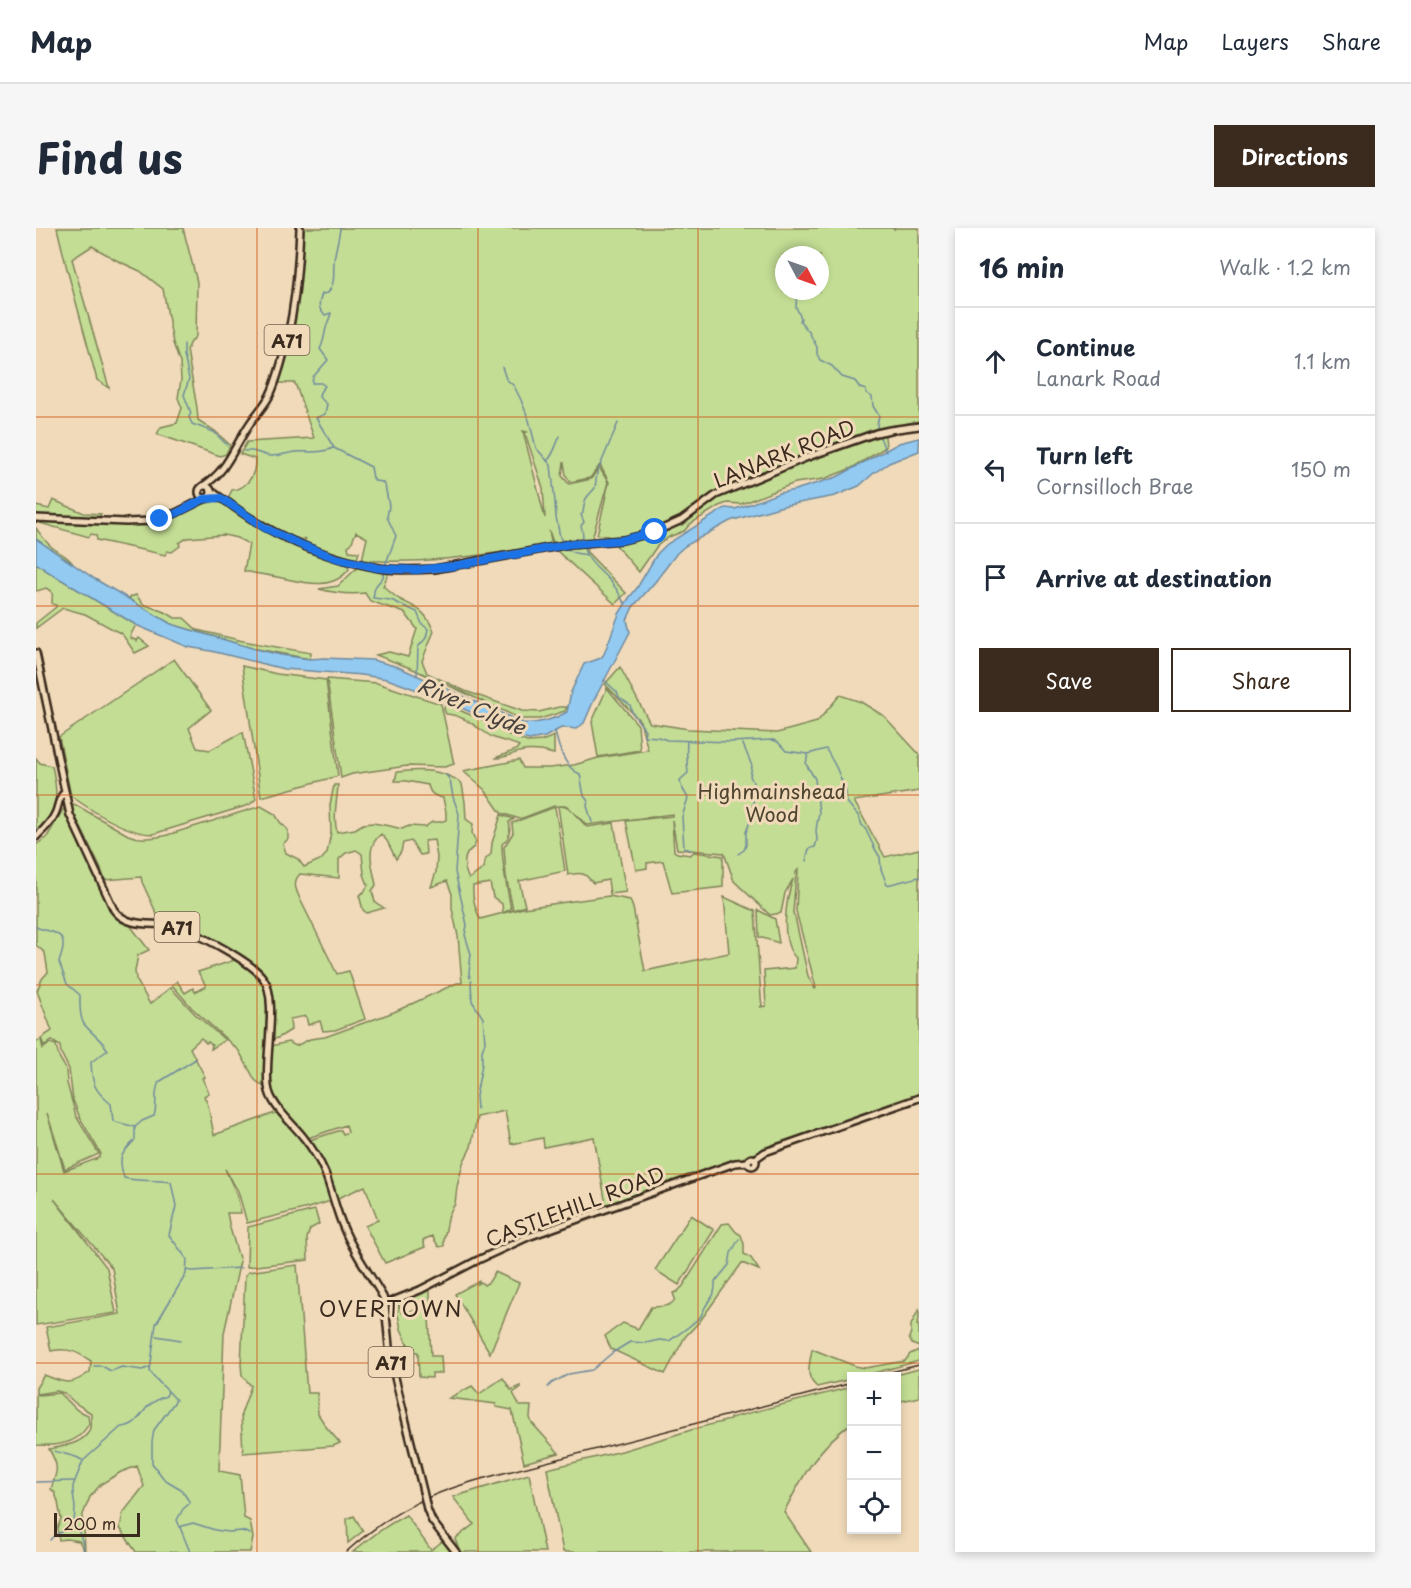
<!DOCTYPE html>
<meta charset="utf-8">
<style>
body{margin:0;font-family:"Playpen Sans",sans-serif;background:#f6f6f7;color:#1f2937}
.controls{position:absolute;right:18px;bottom:18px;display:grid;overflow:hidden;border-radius:0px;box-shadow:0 3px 9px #0003}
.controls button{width:54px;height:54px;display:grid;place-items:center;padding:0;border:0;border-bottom:2px solid #e0e1e3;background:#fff;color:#1f2937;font:30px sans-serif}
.compass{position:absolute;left:739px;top:18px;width:54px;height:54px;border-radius:50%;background:#fff;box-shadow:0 3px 9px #0003;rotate:131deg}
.scale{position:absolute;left:18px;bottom:15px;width:86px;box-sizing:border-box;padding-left:6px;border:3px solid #3b2a1e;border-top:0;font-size:16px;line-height:21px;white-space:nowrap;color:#3b2a1e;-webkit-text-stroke:4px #f0dab9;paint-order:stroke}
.stop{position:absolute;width:18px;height:18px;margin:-14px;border:4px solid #1a73e8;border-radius:50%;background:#fff}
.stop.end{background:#1a73e8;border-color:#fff;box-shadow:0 2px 6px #0008}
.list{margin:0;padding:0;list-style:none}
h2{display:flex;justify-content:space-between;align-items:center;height:78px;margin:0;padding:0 24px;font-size:26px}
h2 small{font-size:20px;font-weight:400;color:#747a83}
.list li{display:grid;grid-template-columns:39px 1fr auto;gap:18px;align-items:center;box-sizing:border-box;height:108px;padding:0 24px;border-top:2px solid #e0e1e3}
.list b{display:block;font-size:22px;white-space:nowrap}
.list p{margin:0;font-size:20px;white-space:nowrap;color:#747a83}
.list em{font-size:20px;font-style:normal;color:#747a83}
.actions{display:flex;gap:12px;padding:18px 24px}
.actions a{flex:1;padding:14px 0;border:2px solid #3b2a1e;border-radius:0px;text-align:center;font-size:21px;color:#3b2a1e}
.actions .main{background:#3b2a1e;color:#fff}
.icon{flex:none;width:33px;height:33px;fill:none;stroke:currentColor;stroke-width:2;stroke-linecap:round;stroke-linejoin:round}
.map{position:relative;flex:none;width:883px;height:1324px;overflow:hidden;border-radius:0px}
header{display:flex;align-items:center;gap:36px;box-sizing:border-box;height:84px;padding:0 30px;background:#fff;border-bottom:2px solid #e0e1e3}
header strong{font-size:28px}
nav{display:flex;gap:33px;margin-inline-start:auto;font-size:21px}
.intro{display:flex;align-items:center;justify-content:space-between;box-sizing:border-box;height:144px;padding:0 36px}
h1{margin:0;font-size:42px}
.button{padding:15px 27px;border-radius:0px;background:#3b2a1e;color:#fff;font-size:21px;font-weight:700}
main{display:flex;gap:36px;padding:0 36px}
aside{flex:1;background:#fff;border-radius:0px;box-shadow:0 3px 9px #0003}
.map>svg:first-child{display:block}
.green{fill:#c3dd94;stroke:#7f8459;stroke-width:1.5;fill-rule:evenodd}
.water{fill:#93caf2;stroke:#708a9d;stroke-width:1.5}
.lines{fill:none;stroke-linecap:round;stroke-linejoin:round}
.stream{stroke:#708a9d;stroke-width:1.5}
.major-casing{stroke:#3b2a1e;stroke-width:10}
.major{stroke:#f0dab9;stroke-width:5}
.rail{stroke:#3b2a1e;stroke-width:1.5}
.major-bridge-casing{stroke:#3b2a1e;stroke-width:10;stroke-linecap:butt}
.major-bridge{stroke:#f0dab9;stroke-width:5}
.route{stroke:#1a73e8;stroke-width:8}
.grid{fill:none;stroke:#ce520f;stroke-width:1.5;stroke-opacity:0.55}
.labels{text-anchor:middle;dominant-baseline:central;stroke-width:6;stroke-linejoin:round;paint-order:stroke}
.shield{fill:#f0dab9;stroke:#715f4c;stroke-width:1.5}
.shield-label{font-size:18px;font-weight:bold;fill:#3b2a1e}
.street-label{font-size:20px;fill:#3b2a1e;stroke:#f0dab9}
.park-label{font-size:20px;fill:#4f4530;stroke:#f0dab9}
.water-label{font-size:21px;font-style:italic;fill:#48423e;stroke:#f0dab9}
.quarter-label{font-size:22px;letter-spacing:1.5px;fill:#3b2a1e;stroke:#f0dab9}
</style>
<header>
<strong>Map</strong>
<nav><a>Map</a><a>Layers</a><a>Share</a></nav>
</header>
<div class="intro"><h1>Find us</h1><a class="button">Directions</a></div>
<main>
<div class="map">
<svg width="883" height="1324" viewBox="0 0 883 1324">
<rect width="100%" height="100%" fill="#f0dab9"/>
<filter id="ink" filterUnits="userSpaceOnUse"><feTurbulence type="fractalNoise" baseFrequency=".0167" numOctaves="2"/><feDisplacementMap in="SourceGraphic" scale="12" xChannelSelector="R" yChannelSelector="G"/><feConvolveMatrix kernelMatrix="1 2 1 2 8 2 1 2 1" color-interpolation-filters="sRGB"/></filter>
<g filter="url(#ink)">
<g class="green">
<polygon points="21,0 147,0 161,54 160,108 155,114 151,122 161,180 162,192 179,203 194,217 190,226 184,228 121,206 125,199 141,195 146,180 142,170 145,152 144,135 137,115 127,61 104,43 80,32 56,18 36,31 73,160 61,152 30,37"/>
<path d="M268,0H856L858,1V0H883V193L850,200L851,207L849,208L850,219L816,240L788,251L759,255L705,276L691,275L683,278L654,296L648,303L633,309L621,318L603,344L572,308L561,307L573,254L564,237L554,250L534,254L530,247L528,234L526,248L533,256L555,251L563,239L572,254L556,311L550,323L590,365L579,376L520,322L513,303L516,317C453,326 389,337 326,332L331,310L320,304L315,316L312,318L313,323L323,324L321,331L284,321L268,315L270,310C269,311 262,312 261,312C245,310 205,281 192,270L196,262C206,262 216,252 218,242C219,238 219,235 219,231L204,226L211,214L278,210L259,155H242L257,107ZM748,27H784V63H748ZM487,203L491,204L489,205L507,260L509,290Z"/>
<polygon points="17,272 48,285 65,286 63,289 38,289 0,287 0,278 13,281"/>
<path d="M180,273L189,275L212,293L246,312L285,328L310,335L313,341C297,363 269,355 246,350C234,347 221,346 208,343L213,316L201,310L188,307L151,310L143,315L144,318L136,324L131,323L129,327L61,312L60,307L55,306L53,309L0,294V292L82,297L116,296L132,293L160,278Z"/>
<path d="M0,300C5,307 10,315 17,320C25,326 32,328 37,336L0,311Z"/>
<path d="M0,335L11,343L100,397L94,408L95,410L101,413L103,410L113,418L99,425L86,406L49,386L27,380L0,400V395L20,379V377L16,376C16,367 19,365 10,360L1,363L0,362Z"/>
<path d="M323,338L352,346L347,358C352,362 357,367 363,371C382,381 388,381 398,403L386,433L391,445L429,463L486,483L503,484L523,479H531L529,483L504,491H485L377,441L340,427L353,424L372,429L381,401L369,385L334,373L329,365C314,367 298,365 283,361L302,358Z"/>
<polygon points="100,367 107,376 131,385 139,390 148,390 161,402 207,413 275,425 274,431 216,420 135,396 93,372 94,369"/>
<path d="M138,431L175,482L153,500L161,520L174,522L207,504L220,571L213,577L117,606C91,606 56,583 35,568L23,509Z"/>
<polygon points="206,438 241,446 290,452 302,548 225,569"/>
<path d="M584,439L614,495L653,501L741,505L781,494L804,467L825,474L848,488L883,526V563L818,573L849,629L883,621V867L873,871L571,978L570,977L558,909L508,919L507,910L475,916L469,883L441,889L435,919L427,935L421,959L419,976L413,986L408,1011V1018L403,1019L396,1008L387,1012L389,1019L349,1035L329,998L342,992L329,958L300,971L291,940L274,912L305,902L307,906L312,904L310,897L272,910L245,877L235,862V818L252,814L260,818L274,811L289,809L358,784L421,755H426L422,708L416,681V666L411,653L395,659L400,644L401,629L398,612L389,613L390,626L384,627L375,613L367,615L365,624L360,631L351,613L345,606C328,620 337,639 340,657L336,663L339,674L348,680L331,685L327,682L323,667L328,664L332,657L328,646L326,626L320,622L310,625L303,631V650L264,646C256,654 260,662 264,671L301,746L313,743L329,791L299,802L287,803L284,793L272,797L270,788L254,791L255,802L242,810L235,812L236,763C229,734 175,712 150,699L140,694L124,693L106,654L105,649L69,652L65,641L35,579L37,576L40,577L92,607C104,612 114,610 128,608L225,578L239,586L244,594L252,602V611L247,616L250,625L262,631L268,639L286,631L291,625L295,604L294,577L298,557H302C301,573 297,588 301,604L319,601L327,596L337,595L354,598L366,601L373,598L389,599L396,594H404L410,592V584L407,570C398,568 394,566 392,557L370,553H359L361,544C382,541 409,541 426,556L429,574L430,591L437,596L436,605L440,614L438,619C426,626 427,640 433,651L448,640L449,632L455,626L456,615L465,587L478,591L473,594C475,603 474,610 466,616C466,638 471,660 475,681L467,685L466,676L457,669L454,655L437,658C436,670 439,680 444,691L487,680L573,668L594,672L597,680L609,743L693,725L688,669L719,683L725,769L726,778L724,779L730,778L728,743L759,740L760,730C743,714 750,671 757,651L749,665L745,685L734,687L698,653L688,625L641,621L636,592L638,623L641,625L654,627L658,624L687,628V659L636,665L627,633L611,635V640L600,642L590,593L636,588V586L551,597L531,578H523L532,579L551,599L578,595L590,664L574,666L572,652L557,655C547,643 545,645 532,647L522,578H518L484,591L465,585L449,562L427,543L483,532L487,540H514L538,537L562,530L612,522L604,493L569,456ZM762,642L760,683L780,760L779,761L772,748L759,689L757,685L760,644Z"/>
<polygon points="291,451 341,455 405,476 418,536 409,539 371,538 316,546 305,550"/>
<polygon points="571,460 602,497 604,522 562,529 556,494"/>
<path d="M409,476L451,494L473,507L491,514L506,513L518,508V526C507,523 495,521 483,524C475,526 468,531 459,530L480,522L483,518C475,514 465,513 456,509C441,500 428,487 410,486L408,481Z"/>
<path d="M0,530L4,535L16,538C23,569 23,581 0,604Z"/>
<polygon points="519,579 529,643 483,653 489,678 477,682 470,648 468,619 477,605 476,595"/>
<path d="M28,580L74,680L85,694L93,696L113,722L102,727L99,743L100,751L114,776L134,760L136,761L159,786L189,812L175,821L176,817L172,814L170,815L165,810L154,820L169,849L166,850L173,865L168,868L172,877L178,907L242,884C270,915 285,932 295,973L272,980L211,995L202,963L189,941L201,967L205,985H191L194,1000L204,1033L188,1105L183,1243L204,1247L208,1290L214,1293L217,1310L214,1324H100L84,1300L87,1285L108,1258L101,1238L85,1244L65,1256L54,1269L46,1289L48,1301L49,1324L43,1313L31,1311L23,1312L21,1300L25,1291L22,1274L19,1265L15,1261C22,1242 23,1238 13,1221C26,1218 50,1216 54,1200C55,1195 55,1189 55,1185L39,1175L28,1165L21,1163L1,1166L3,1167L24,1165L41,1182L52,1187L53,1196C50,1200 47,1205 43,1208C33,1217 13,1218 0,1217V1160L8,1147C30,1155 33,1159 54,1144L55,1133C41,1124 32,1119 15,1123L10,1099L84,1086L76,1040L18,971L71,1040L80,1085L0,1097V813L5,812L7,821L13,816L8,818L5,810L16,803L1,763L6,751L12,744L9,725L0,717V617L11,609ZM16,813L24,818L25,825L33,841L37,872L44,890L65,926L63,930L28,943L11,885L29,941L63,926L40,888L31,855L30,841L23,829L20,817L13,815Z"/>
<polygon points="722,682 739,691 743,715 723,709"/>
<path d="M199,732C217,742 228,747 231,769L229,860L219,852L203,823L156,780L136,757L141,753L149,765L157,760L159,764L170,758L162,744Z"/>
<polygon points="279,982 283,996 274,1001 271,1010 272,1032 211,1039 212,999"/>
<polygon points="655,987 678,1002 643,1057 619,1042"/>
<path d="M693,995L700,1004L705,1007L708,1016V1026L715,1030L723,1042L706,1035L664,1093L649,1109L629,1146L575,1121L569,1108L587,1095L602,1101L615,1079C625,1078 634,1080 639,1071L637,1065L641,1064L647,1058L686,996Z"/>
<polygon points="261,1037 271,1165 281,1165 282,1186 291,1200 304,1215 297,1218 207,1225 205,1186 215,1158 206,1147 205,1137 209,1048 212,1044"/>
<polygon points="459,1044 483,1055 454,1125 419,1066 443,1053 442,1056 445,1054 448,1057 453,1054"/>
<polygon points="394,1059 394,1073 397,1073 396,1085 393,1088 395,1128 405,1128 406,1145 396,1145 396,1150 383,1149 382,1124 365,1124 363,1122 372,1116 365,1101 362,1087 356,1087 356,1086 362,1083 362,1073 366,1085 380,1082 379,1067"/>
<polygon points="883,1081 883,1091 881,1097 883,1098 883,1119 876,1116 873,1110 875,1104 875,1097"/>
<path d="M776,1121L819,1138L829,1140L869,1133L874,1126L883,1122V1133L827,1148H816L815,1151L781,1159C768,1148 774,1136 776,1121Z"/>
<polygon points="883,1141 883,1169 861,1174 860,1148 855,1148"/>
<polygon points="467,1150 475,1162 484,1158 484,1160 477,1165 484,1178 495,1178 494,1190 496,1195 523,1225 488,1235 476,1182 460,1179 460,1176 413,1170 436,1158 443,1166"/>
<path d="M815,1159V1196C783,1217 765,1251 748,1284L775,1324H527L511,1241L586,1223L665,1199L694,1192V1190Z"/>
<polygon points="493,1246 509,1324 424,1324 419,1311 438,1296 417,1269"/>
<path d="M370,1287L395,1322L408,1312L415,1324H317C333,1310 351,1297 370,1287Z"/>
<polygon points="318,1288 327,1303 312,1315 311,1291"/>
</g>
<path class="water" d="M883,210V223L853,235L838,245L823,258L799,268L747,278L694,293L649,318L641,325L619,354L597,379L591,392L594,404L558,472L548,495L540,501L532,500H525L509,509L493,512L476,507L452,492L406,471L351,451L326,447L248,441L175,423L152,419L100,397L11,343L0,335V311L59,351L135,396L216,420L245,427L274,431L288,430L337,432L362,439L487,495C504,496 517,492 531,484L535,464L548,436L565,430L568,426L583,386L593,370L601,360L621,326L631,316L689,280L699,281L711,277L743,265L759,262L801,249L863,215Z"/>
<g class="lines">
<g class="stream">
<path d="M304,0C303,11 299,22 298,33C297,47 300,53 292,65L286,66C283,74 281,81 289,87L295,85C294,90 291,95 290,100C288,108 288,114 284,121L292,132L277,149L276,155H285L289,158L284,164L283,169L291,176L289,186L280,190L298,220L335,239L337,250L339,253L346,254L349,257L353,278L351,289L360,308L349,338"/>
<polyline points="761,63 760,79 765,90 764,93 773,104 781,119 781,126 784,132 796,138 806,149 819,153 824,160 830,162 830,165 836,169 837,178 843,188 841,197 842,202"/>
<polyline points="148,116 148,127 153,151 148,167 155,185 153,189 156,196 178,204 191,217"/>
<polyline points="466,139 470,151 478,158 485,172 493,192 500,220 515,237 519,274 520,289 524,309 527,315"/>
<polyline points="843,207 850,224"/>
<path d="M208,223C220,221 223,227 235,228C244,228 251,225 259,224C272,223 285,226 297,220"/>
<path d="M511,233C518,227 520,216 524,208"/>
<path d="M529,320L539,325L551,327C557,340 570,346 578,358C583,363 584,370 589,375"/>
<path d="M550,326C545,317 549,307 545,298L548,294L545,287L547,285C549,268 549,272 559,260L561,245L582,195"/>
<polyline points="348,342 347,349 339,359 337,370 355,372 381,384 386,396 392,401 390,410 382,419 381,447"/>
<polyline points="568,452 581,464 583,469 594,477 596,484 609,502 608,508 622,509 631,512 695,514 737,512 742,514 750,523 772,526 790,521 800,539 810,563 811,574 823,589 826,597 830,602 839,621 844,629 845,641 851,657 883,649"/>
<path d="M519,503C522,518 529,540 544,546L548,568L552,573L551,578L556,594"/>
<path d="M651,513C650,525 651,534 652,545L644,552L645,558L652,570L646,589L648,620L655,622"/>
<polyline points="410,547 414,552 417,569 423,586 419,644 431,697 429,707 435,726 433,745 434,750"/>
<polyline points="702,626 708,622 710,617 710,604 713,596 718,570 717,554 714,548 716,538 706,514"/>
<polyline points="771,633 771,628 773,621 779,619 781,612 780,602 783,584 779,551 770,536 772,526"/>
<path d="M0,698L2,700C26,706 33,708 23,734L31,756L44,767C44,776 43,789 48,796C56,806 66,812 72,822L55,834C56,856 58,862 75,876L77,893L99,899V912C84,927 82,929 88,950C104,954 119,951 135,954L140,978L133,1007L151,1031L150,1046L120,1096L114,1143C122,1156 131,1160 140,1172L118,1202L116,1214V1235L128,1251L145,1261L154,1275L147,1281L141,1292L154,1324"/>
<polyline points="435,753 436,773 447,790 449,814 446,823 446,836 440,868 441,881"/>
<path d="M99,899L106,893L118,888C122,877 117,866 123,854L160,831"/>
<polyline points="150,1042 156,1043 205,1040"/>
<polyline points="120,1108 145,1112"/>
<polyline points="58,1138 66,1138 75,1143 86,1139 106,1142 114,1139"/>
<path d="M512,1159L516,1155L533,1146L556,1142L576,1125L594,1114L610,1115L623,1112L633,1113C643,1106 655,1098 664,1089C667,1085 668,1080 671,1076C678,1067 679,1066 679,1054L693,1037L695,1025L703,1011"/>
<polyline points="18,1223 40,1229 46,1232"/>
<polyline points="0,1254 38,1253"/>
<polyline points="143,1299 157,1295 179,1302 192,1304 206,1303 214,1306"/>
<path d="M14,1312C20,1303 29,1305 38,1297"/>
<path d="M48,1324C47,1314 45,1305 38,1296L39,1279L37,1266V1258L47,1233L85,1199C98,1198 101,1192 109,1182C112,1177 123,1170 130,1168L132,1163"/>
</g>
<defs>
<g id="major">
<circle cx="169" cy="264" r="6"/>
<path d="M167,258C191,243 196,223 211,200C218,188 228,179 234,167C239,157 242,146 245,136C258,92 262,46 264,0"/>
<path d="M175,262C182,269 191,273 198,279C241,310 290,330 343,340C361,343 380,342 399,341L534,316L587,312L619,304L646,292L680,267L772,229L840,205L854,202L883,198"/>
<polyline points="0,290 90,294 117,293 140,285 168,271"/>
<path d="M0,425L34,587L78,682C93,702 120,693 141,699C160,704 216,734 227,750C243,770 228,831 232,858C234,878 256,894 268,910C276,920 284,933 289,945C296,963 300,983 308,1001C318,1025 334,1046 347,1069L349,1076L354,1129L387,1263"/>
<path d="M0,609C7,602 15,595 19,586C23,578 22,569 29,564"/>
<circle cx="716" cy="934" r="4"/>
<polyline points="719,931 729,924 883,870"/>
<polyline points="349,1076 384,1062 442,1032 492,1009 699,935 712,934"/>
<polyline points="391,1281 396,1293 420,1324"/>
</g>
</defs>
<use href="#major" class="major-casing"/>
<use href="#major" class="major"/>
<g class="rail">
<polyline points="839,1148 883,1137"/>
<path d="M310,1324C358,1281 398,1263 460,1247L816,1155"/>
</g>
<defs>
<polyline id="major-bridge" points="387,1263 391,1281"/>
</defs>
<use href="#major-bridge" class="major-bridge-casing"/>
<use href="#major-bridge" class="major-bridge"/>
</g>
</g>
<g class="lines" filter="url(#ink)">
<polyline class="route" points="124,291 141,285 168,271 185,270 229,300 263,316 300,330 342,340 358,341 380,342 418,338 534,316 587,312 619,304"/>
</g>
<path class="grid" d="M221,0V1324M442,0V1324M662,0V1324M0,189H883M0,378H883M0,567H883M0,757H883M0,946H883M0,1135H883"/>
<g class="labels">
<g class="shield">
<rect x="228.5" y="97" width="45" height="30" rx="4.5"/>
<rect x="118.5" y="684" width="45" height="30" rx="4.5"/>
<rect x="332.5" y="1119" width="45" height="30" rx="4.5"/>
</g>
<g class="shield-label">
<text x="251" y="112">A71</text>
<text x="141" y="699">A71</text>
<text x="355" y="1134">A71</text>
</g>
<g class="street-label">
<text transform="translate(748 225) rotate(-22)">LANARK ROAD</text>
<text transform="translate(539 978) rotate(-21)">CASTLEHILL ROAD</text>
</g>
<g class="park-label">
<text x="736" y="563">Highmainshead<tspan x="736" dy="23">Wood</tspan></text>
</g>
<g class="water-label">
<text transform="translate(436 477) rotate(23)">River Clyde</text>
</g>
<g class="quarter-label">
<text x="355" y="1079">OVERTOWN</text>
</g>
</g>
</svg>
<div class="controls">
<button>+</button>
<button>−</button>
<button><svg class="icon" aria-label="locate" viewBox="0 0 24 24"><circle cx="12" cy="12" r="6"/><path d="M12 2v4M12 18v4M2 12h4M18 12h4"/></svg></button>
</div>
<svg class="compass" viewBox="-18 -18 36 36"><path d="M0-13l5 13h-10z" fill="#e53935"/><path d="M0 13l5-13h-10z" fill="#747a83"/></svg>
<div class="scale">200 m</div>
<div class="stop" style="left:619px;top:304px"></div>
<div class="stop end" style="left:124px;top:291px"></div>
</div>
<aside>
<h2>16 min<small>Walk · 1.2 km</small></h2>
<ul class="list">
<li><svg class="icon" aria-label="ahead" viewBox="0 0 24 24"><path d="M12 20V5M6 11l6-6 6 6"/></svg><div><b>Continue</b><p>Lanark Road</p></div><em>1.1 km</em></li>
<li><svg class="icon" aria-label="left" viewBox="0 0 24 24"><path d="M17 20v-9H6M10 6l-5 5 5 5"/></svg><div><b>Turn left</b><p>Cornsilloch Brae</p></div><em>150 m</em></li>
<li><svg class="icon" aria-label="arrive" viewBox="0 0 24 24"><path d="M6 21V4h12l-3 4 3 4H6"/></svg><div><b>Arrive at destination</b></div></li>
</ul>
<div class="actions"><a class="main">Save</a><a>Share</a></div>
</aside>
</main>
